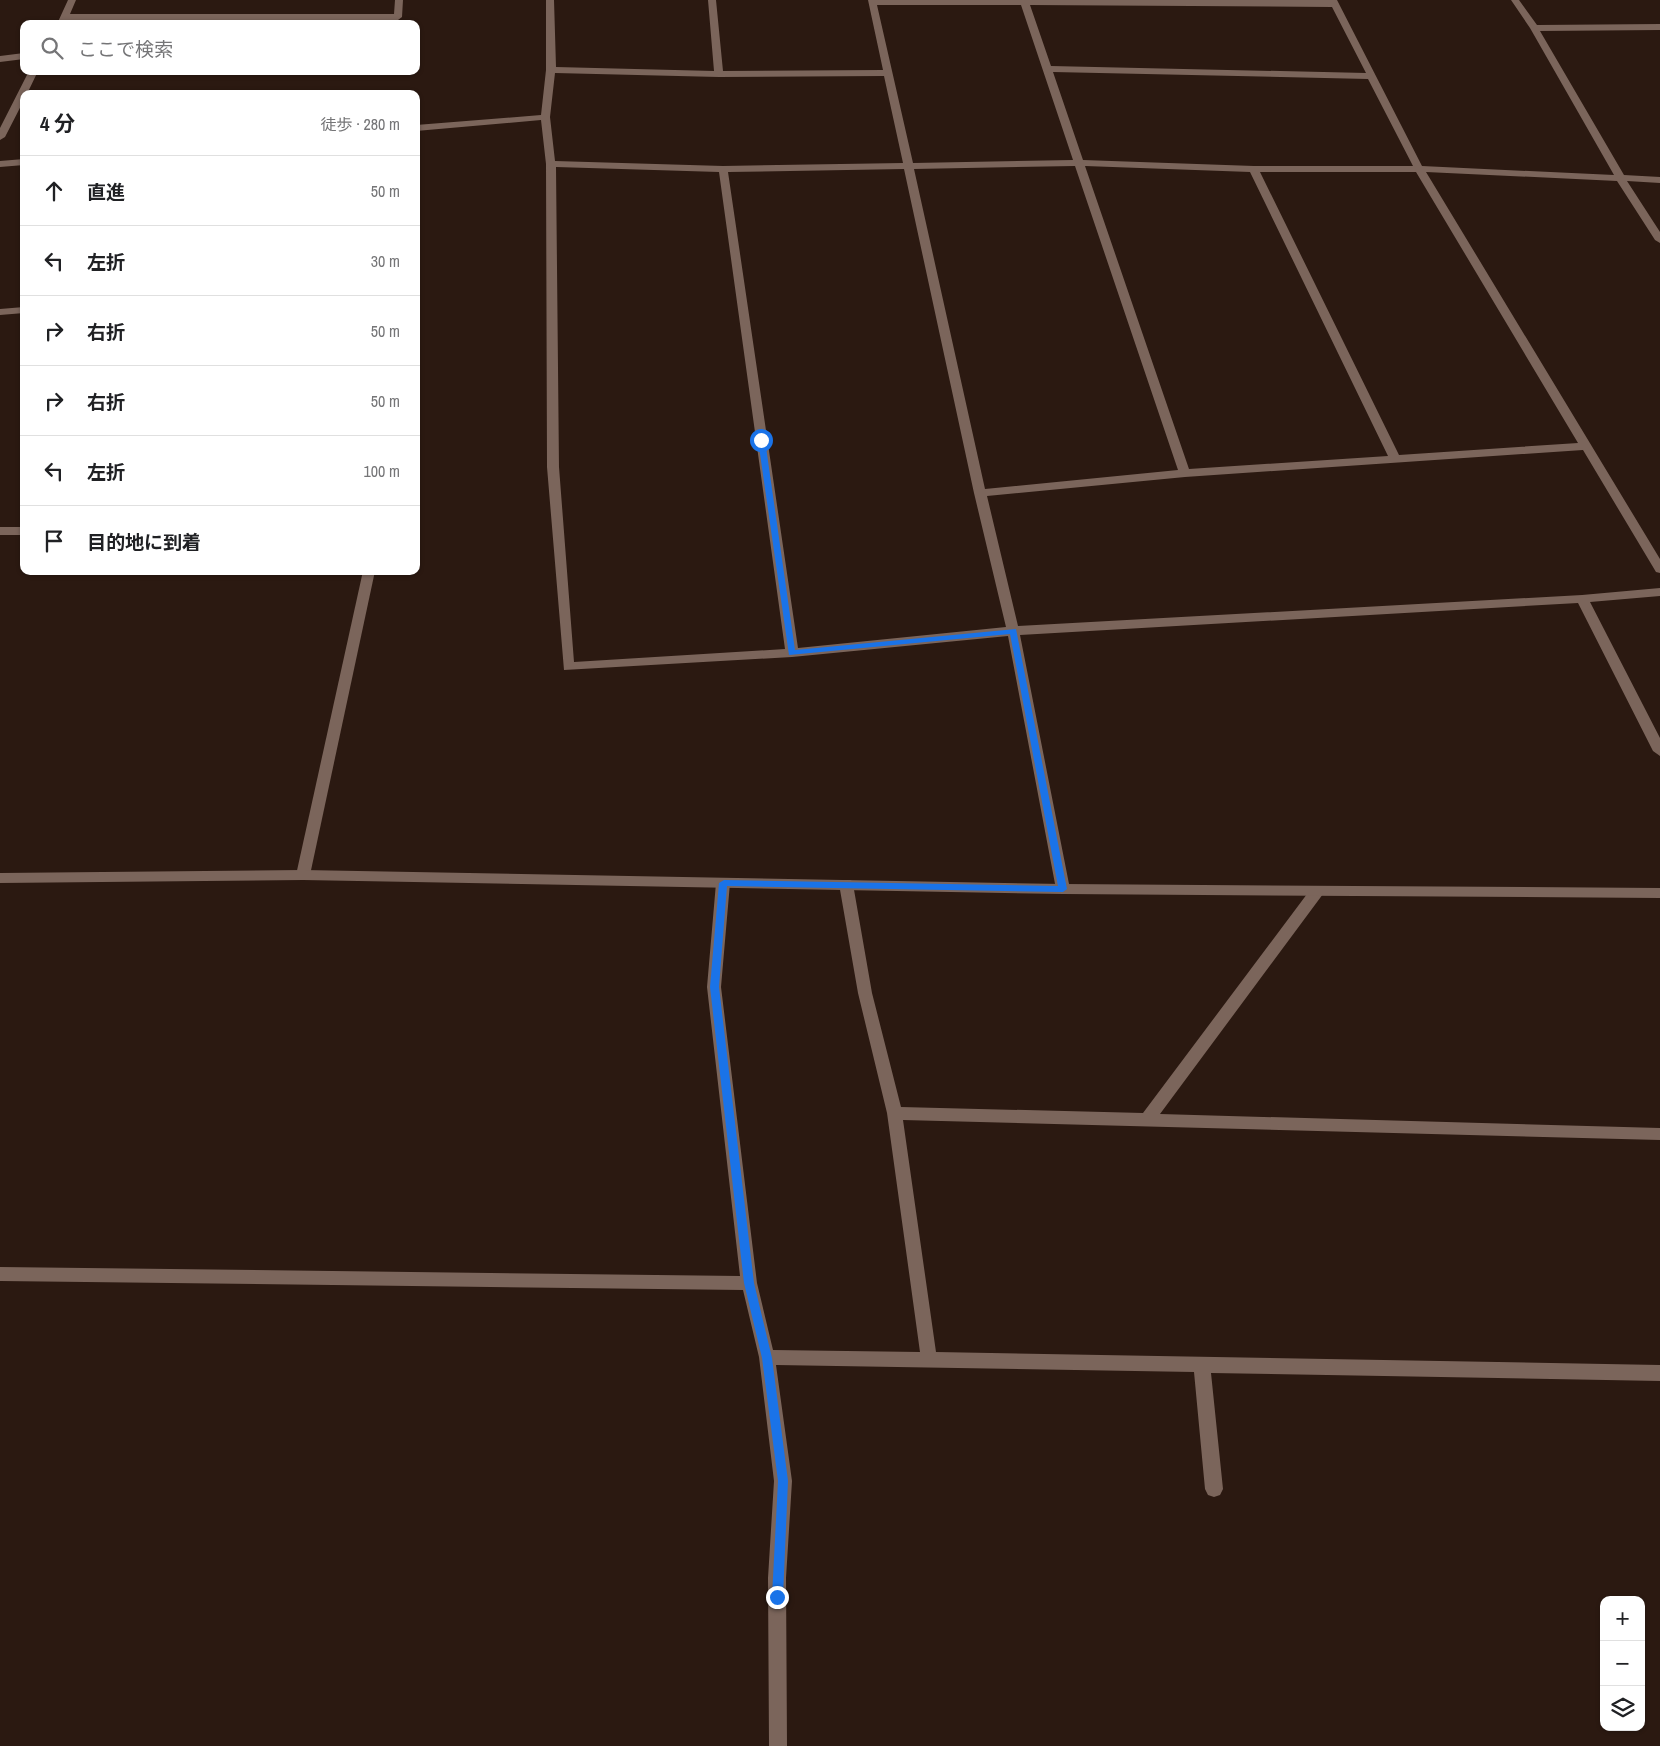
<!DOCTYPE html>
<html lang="ja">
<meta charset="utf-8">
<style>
body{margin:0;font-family:"Archivo Narrow","Noto Sans JP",sans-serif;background:#f6f6f6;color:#202124}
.controls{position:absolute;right:15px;bottom:15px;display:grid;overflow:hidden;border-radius:10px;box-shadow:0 1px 4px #0004}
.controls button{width:45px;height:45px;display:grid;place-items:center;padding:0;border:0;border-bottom:1px solid #e0e0e0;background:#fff;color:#202124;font:25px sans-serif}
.stop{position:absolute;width:15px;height:15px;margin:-11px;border:4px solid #1a73e8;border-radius:50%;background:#fff}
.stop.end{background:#1a73e8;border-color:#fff;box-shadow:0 1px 5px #0008}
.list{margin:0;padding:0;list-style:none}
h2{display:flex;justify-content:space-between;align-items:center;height:65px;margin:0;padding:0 20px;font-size:21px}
h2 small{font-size:16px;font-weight:400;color:#757577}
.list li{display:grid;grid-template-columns:32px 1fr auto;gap:15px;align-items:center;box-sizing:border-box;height:70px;padding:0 20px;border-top:1px solid #e0e0e0}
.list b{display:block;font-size:19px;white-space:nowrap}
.list em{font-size:16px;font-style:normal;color:#757577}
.icon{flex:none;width:28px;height:28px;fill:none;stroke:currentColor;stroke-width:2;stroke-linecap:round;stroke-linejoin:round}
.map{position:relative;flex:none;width:1660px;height:1746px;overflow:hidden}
.search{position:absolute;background:#fff;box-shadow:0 1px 4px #0004;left:20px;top:20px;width:400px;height:55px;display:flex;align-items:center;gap:12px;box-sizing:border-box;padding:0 18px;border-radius:10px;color:#757577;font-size:19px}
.panel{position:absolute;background:#fff;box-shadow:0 1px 4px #0004;left:20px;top:90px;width:400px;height:485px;border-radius:10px}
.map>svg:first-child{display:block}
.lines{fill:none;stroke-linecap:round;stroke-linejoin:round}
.minor{fill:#7b655b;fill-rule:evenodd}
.tertiary{fill:#7b655b;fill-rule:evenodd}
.route{fill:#1a73e8}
</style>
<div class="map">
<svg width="1660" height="1746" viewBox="0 0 1660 1746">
<rect width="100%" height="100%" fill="#2b1911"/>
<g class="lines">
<g class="minor">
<polygon points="68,0 76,0 70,14 394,14 395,0 403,0 402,17 398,20 67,20 65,24 57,24"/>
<path d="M546,0H554L556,67L714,71L708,0H716L723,71L883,70L868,0H1337L1422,166L1614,175L1530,28L1511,0H1519L1537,25L1660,24V30L1540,31L1624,175L1660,177V183L1627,181L1660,232V243L1655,240L1617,181L1426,172L1660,559V573L1656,572L1583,450L1185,477L987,496L1018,626L1582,595L1660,588V596L1590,602L1660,738V756L1653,751L1578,603L1020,635L1070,889L1068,893H1058L1056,889L1008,636L792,657L564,670L547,467L546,164L541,120L416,131V125L541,115L546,70ZM877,5H1021L1073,160L913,163ZM1030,5L1332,7L1366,73L1051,66ZM1053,72L1368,79L1413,166H1254L1083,160ZM555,73L719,77L884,76L903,163L723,166L555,161L550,117ZM1075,166L1178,470L985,489L914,169ZM1085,166L1250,172L1388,456L1189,469ZM556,167L719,172L785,649L574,662L559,467ZM904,169L974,493L1006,627L798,648L728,172ZM1260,172H1416L1578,443L1399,455Z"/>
<polygon points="24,53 24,59 0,62 0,56"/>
<polygon points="29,71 38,71 27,94 24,94 24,100 5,137 0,140 0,128"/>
<polygon points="24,159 24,165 0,167 0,161"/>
<polygon points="24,307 24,313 0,315 0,309"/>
<rect x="0" y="527" width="24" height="8"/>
<polygon points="363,571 375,571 310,875 308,879 298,879 296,875"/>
<polygon points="723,878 728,879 730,883 721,987 757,1283 773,1350 920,1352 887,1113 858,993 839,884 841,880 851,880 853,884 872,993 901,1107 1143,1113 1313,886 1323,886 1325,890 1323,894 1160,1114 1660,1128 1660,1140 903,1120 936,1352 1660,1365 1660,1381 1211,1373 1223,1489 1220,1495 1214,1497 1208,1495 1205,1489 1194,1372 776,1365 792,1481 786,1578 787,1746 769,1746 768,1578 774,1481 759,1357 743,1290 0,1281 0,1267 740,1276 707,987 716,883 718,879"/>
</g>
<polygon class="tertiary" points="303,870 1063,884 1660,888 1660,898 1063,894 303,880 0,883 0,873"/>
</g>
<polygon class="route" points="761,438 765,440 795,650 1016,629 1067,889 1063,892 727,886 719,987 754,1283 772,1358 788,1481 783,1597 777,1602 772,1597 778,1481 762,1358 744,1283 710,987 719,883 724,880 1058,886 1010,634 789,655 758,440"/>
</svg>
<div class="controls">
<button>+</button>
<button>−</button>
<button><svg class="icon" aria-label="layers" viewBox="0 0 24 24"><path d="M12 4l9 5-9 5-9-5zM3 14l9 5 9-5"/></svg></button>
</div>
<div class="stop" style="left:761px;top:440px"></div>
<div class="stop end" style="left:777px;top:1597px"></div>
<div class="search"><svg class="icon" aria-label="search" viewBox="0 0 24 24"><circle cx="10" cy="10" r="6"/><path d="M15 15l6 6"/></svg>ここで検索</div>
<section class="panel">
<h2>4 分<small>徒歩 · 280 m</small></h2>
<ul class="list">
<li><svg class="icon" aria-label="ahead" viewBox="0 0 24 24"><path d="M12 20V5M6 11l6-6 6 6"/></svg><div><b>直進</b></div><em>50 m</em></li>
<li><svg class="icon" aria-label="left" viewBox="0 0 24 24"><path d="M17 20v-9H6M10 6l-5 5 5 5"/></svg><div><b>左折</b></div><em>30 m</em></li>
<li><svg class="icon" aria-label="right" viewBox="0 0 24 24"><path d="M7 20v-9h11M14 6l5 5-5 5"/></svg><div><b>右折</b></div><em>50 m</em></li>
<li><svg class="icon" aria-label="right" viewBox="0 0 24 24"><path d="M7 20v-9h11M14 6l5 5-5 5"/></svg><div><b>右折</b></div><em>50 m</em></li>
<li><svg class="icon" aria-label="left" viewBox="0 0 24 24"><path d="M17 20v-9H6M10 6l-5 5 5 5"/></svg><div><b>左折</b></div><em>100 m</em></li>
<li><svg class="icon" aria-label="arrive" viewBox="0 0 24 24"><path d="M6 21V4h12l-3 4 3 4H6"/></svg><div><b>目的地に到着</b></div></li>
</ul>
</section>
</div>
